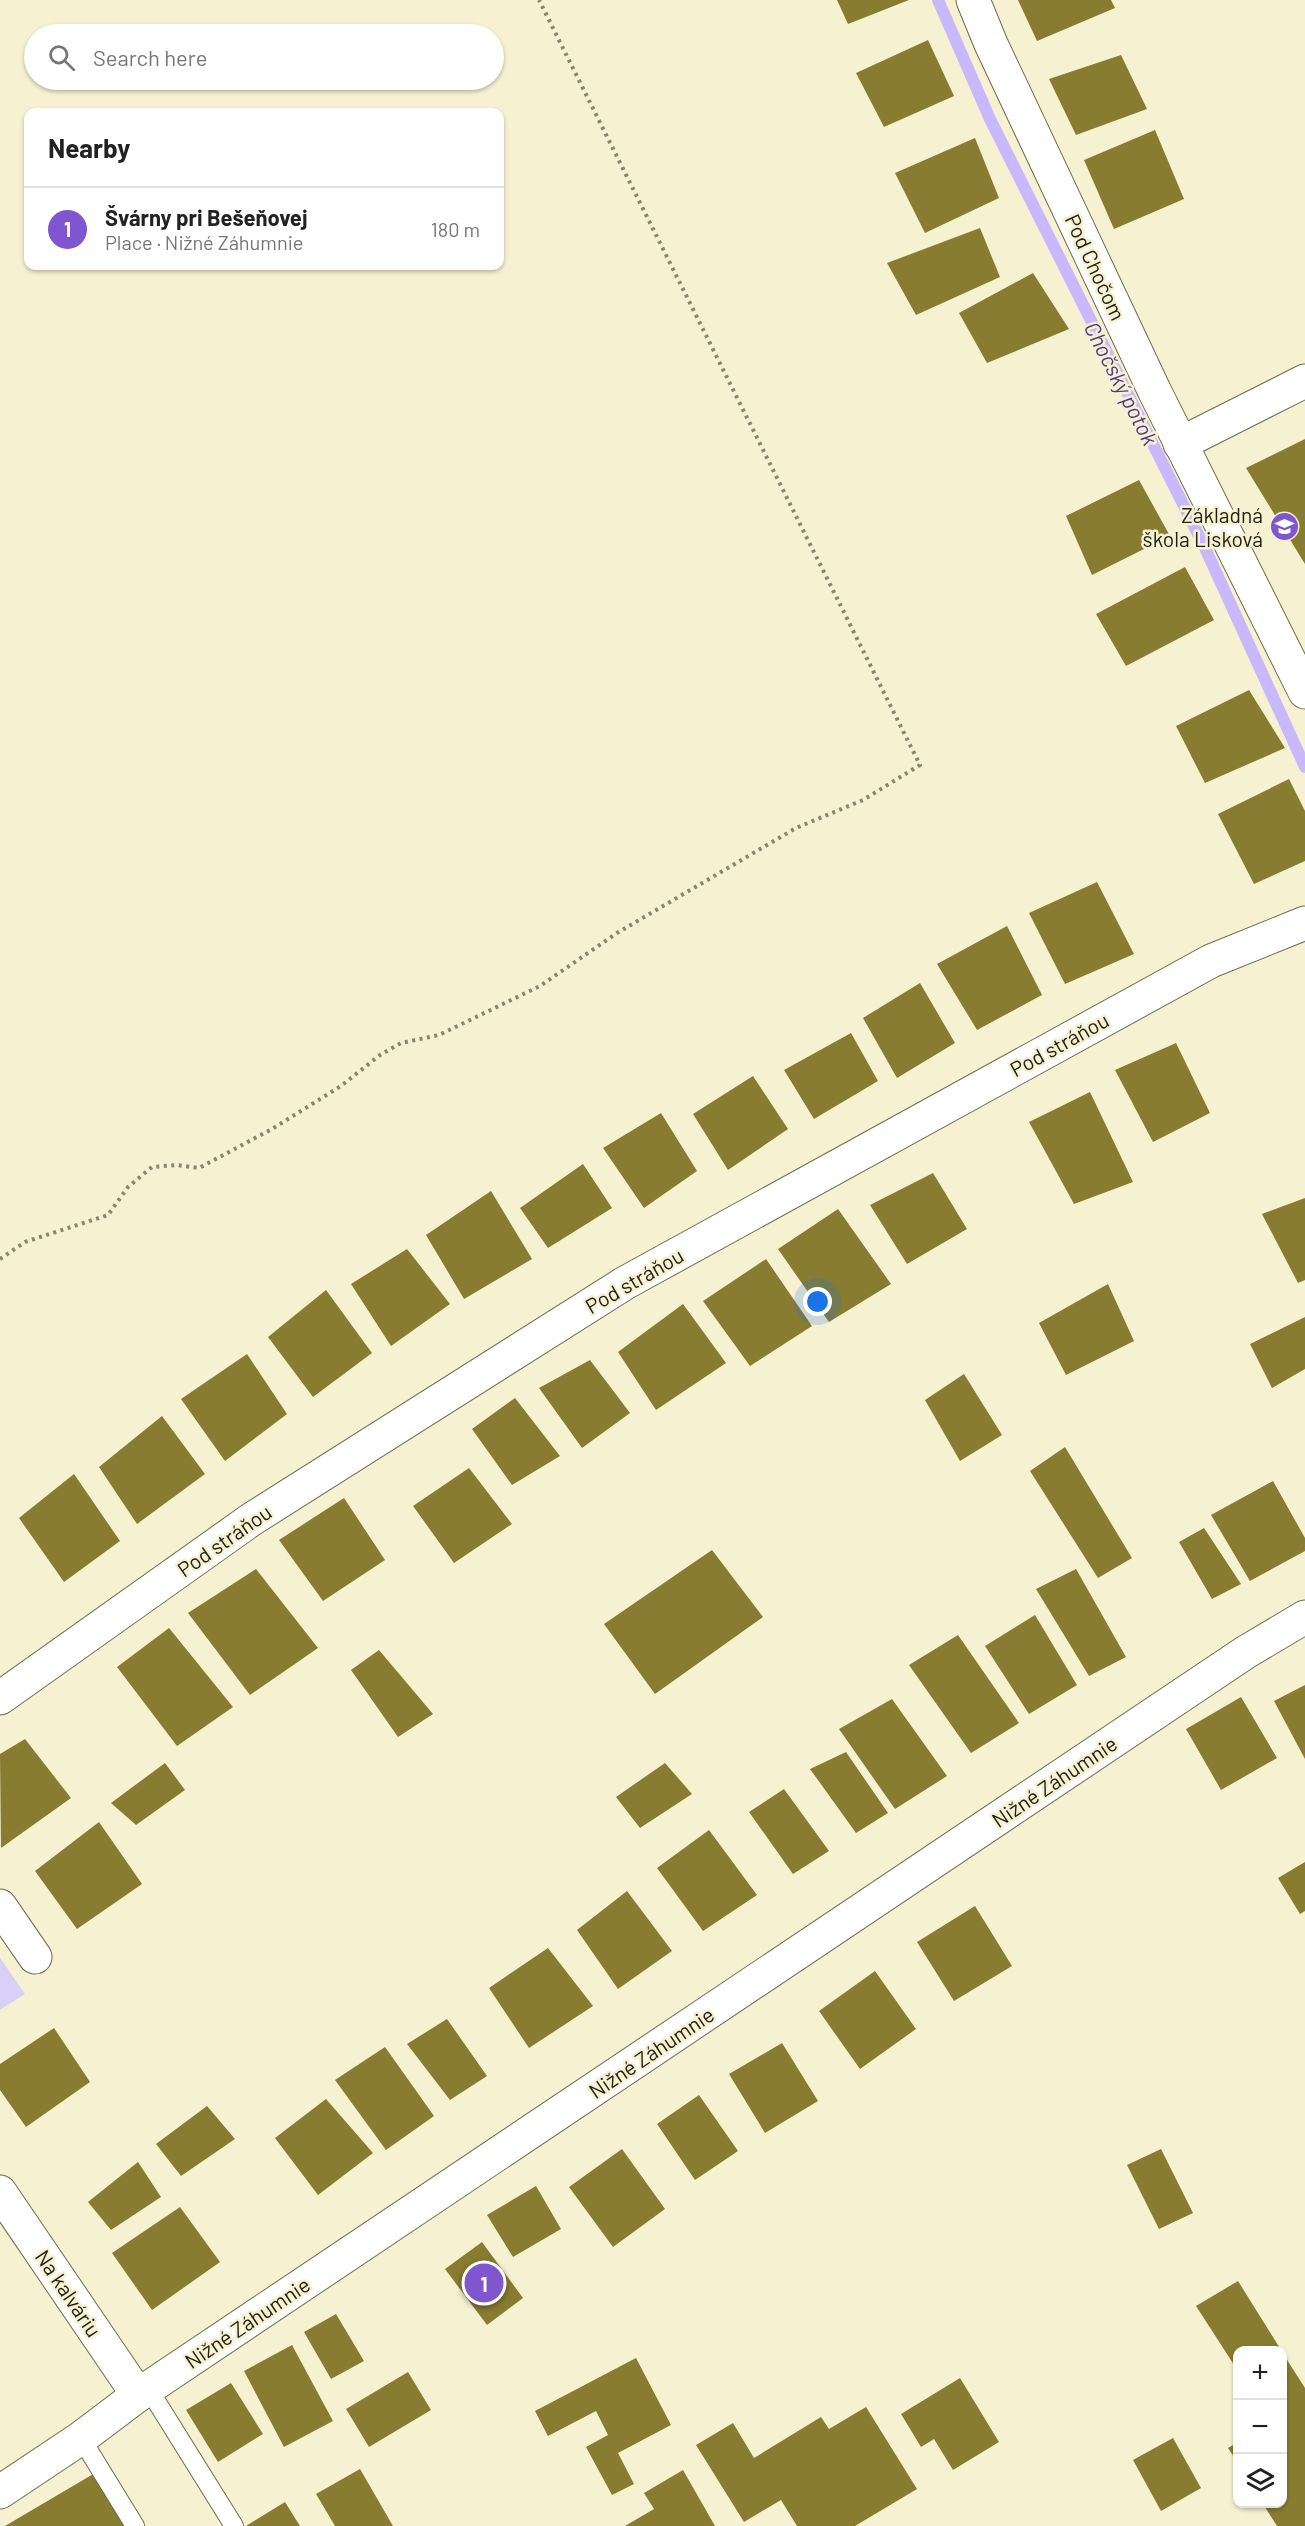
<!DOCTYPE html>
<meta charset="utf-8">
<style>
body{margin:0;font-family:Barlow,sans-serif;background:#f6f6f6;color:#222}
.controls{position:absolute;right:18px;bottom:18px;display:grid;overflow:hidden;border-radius:12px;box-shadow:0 2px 4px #0004}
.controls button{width:54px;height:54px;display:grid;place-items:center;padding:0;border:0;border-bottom:2px solid #e0e0e0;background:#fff;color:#222;font:30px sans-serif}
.you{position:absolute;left:818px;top:1302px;width:21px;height:21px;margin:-15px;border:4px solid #fff;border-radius:50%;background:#1a73e8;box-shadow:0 0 0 9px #1a73e833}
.badge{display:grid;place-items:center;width:39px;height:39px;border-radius:50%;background:#7f56cf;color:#fff;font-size:20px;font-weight:700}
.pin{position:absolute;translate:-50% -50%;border:3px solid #fff;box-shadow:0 2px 6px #0006}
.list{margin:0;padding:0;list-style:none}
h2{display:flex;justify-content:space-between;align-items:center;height:78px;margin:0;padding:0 24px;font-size:26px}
h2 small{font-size:20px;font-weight:400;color:#767676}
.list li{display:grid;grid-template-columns:39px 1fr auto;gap:18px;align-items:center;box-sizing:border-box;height:84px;padding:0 24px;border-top:2px solid #e0e0e0}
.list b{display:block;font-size:22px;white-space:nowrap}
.list p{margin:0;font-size:20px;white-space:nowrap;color:#767676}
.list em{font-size:20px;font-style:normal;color:#767676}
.icon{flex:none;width:33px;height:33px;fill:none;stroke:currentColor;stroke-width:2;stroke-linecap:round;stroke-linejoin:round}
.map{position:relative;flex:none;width:1305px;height:2526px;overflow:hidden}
.search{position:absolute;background:#fff;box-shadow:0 2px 4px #0004;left:24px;top:24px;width:480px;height:66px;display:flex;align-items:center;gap:15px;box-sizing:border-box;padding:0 21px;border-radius:33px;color:#767676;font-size:22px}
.panel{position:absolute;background:#fff;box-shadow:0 2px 4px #0004;left:24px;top:108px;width:480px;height:162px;border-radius:12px}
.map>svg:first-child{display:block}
.green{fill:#d9cff9}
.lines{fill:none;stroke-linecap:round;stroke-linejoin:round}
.stream{stroke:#c9b8fd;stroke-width:12}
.building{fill:#887c30}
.service-casing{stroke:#6f6b4e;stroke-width:20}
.minor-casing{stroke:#6f6b4e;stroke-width:35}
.path{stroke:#898670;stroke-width:4;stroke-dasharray:3 4.5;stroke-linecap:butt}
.service{stroke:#fff;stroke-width:18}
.minor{stroke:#fff;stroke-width:33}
.labels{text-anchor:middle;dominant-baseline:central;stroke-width:5;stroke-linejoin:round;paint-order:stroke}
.street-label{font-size:21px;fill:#222014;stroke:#f6f2d1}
.poi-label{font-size:21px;fill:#222014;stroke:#f6f2d1;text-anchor:end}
.water-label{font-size:22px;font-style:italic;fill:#533988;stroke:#f6f2d1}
</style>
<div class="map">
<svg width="1305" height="2526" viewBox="0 0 1305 2526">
<rect width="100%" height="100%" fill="#f6f2d1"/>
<polygon class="green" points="0,1958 25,1994 0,2010"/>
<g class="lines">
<polyline class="stream" points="938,0 990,119 1205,548 1305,767"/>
</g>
<g class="building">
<polygon points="837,0 909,0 848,24"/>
<polygon points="1018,0 1111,0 1115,8 1037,41"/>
<polygon points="928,40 954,96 884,127 856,73"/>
<polygon points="1121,55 1147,109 1076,135 1049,79"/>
<polygon points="1155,130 1184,199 1114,229 1084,160"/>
<polygon points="975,138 999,198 925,233 895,173"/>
<polygon points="980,228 1000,277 916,315 887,263"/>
<polygon points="1033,273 1069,329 987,363 959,313"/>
<polygon points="1305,439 1305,564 1246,468"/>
<polygon points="1139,480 1170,536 1092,575 1066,516"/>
<polygon points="1185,567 1214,620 1126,666 1096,614"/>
<polygon points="1249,690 1285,748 1205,783 1176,726"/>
<polygon points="1289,779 1305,811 1305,861 1254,884 1218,814"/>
<polygon points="1097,882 1134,954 1065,984 1029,913"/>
<polygon points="1007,926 1042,995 977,1030 937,964"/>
<polygon points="920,983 955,1043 897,1078 863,1018"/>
<polygon points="851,1033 878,1081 814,1119 784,1070"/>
<polygon points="1176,1043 1210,1113 1153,1142 1115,1070"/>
<polygon points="753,1076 788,1129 728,1170 693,1114"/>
<polygon points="1090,1092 1133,1182 1074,1204 1029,1122"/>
<polygon points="661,1113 697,1171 644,1208 603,1148"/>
<polygon points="583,1164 612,1208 548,1248 520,1208"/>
<polygon points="933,1173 967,1229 907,1264 870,1205"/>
<polygon points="491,1191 532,1259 464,1299 426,1235"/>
<polygon points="1305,1198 1305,1280 1298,1283 1262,1214"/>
<polygon points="838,1209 891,1284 829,1322 778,1249"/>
<polygon points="407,1249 450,1304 391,1346 351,1284"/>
<polygon points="766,1259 812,1326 750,1366 703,1301"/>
<polygon points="1108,1284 1134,1341 1066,1375 1039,1323"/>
<polygon points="326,1290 372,1353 313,1397 268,1337"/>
<polygon points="683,1304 726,1363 656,1410 618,1352"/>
<polygon points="1305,1317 1305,1369 1272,1388 1250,1344"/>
<polygon points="247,1354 287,1414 225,1461 181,1399"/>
<polygon points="590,1360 630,1413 582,1448 539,1388"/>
<polygon points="964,1374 1002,1435 960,1461 925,1400"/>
<polygon points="515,1398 560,1456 512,1485 472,1429"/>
<polygon points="162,1416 205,1474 137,1524 99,1467"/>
<polygon points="1065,1447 1132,1558 1098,1578 1030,1471"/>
<polygon points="469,1468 512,1524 454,1563 413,1506"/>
<polygon points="74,1474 120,1541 64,1582 19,1518"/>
<polygon points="1273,1481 1305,1538 1305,1551 1250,1581 1211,1515"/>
<polygon points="344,1498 385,1560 323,1601 279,1540"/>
<polygon points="1204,1528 1241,1584 1212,1599 1179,1542"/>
<polygon points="712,1550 763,1617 655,1694 604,1624"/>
<polygon points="256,1569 318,1648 250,1695 188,1613"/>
<polygon points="1076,1569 1126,1657 1089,1676 1036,1589"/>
<polygon points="1035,1615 1077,1685 1029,1714 985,1646"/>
<polygon points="169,1628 233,1707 177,1746 117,1667"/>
<polygon points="958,1635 1019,1723 971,1753 909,1665"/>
<polygon points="379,1650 433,1714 398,1737 351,1670"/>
<polygon points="1305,1685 1305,1759 1274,1701"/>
<polygon points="1241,1697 1277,1758 1221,1790 1186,1729"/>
<polygon points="892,1699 947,1776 895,1809 839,1729"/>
<polygon points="25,1739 71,1798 1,1848 0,1754"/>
<polygon points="846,1752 888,1813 856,1833 810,1769"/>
<polygon points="165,1763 185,1790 136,1825 111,1803"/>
<polygon points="665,1763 692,1794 640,1828 616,1797"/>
<polygon points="784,1789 829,1851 793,1874 749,1812"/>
<polygon points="99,1822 142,1884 77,1929 35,1871"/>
<polygon points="709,1830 757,1895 703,1931 657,1868"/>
<polygon points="1305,1862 1305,1911 1300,1914 1278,1878"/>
<polygon points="627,1891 672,1951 618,1989 577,1930"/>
<polygon points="975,1906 1012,1966 954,2001 917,1942"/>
<polygon points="548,1948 593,2006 529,2048 489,1988"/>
<polygon points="875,1971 916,2029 860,2069 819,2011"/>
<polygon points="447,2019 487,2076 450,2100 407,2044"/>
<polygon points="54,2028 90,2082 26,2127 0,2090 0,2064"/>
<polygon points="782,2043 818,2101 765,2133 729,2074"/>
<polygon points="385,2047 434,2116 386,2150 335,2080"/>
<polygon points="699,2095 738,2151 695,2180 657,2124"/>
<polygon points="326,2099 373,2153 318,2195 275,2138"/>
<polygon points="207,2106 235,2139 181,2176 156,2144"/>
<polygon points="622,2149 665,2209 613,2247 569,2187"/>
<polygon points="1161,2149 1193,2213 1159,2229 1127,2165"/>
<polygon points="138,2162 161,2197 111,2230 88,2202"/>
<polygon points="536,2186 561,2229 513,2257 487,2215"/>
<polygon points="180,2207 220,2262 152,2310 112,2253"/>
<polygon points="482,2242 523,2298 487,2325 445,2269"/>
<polygon points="1238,2281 1281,2350 1238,2350 1238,2371 1196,2306"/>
<polygon points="336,2314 364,2361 331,2379 304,2332"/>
<polygon points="292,2345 333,2421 284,2447 244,2371"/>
<polygon points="1282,2352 1305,2388 1305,2526 1277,2526 1263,2504 1282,2504"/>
<polygon points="636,2358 671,2425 618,2453 634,2484 612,2495 586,2447 608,2435 596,2411 548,2436 535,2411"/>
<polygon points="408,2372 431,2410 369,2447 346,2409"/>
<polygon points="960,2378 999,2442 953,2470 934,2439 921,2447 901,2414"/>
<polygon points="231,2383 263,2434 218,2462 186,2410"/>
<polygon points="866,2407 917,2489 855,2526 797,2526 781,2500 744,2522 696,2445 733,2423 754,2458 821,2417 829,2429"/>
<polygon points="1173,2438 1201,2488 1161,2511 1133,2460"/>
<polygon points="1238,2442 1238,2463 1228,2448"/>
<polygon points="360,2469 393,2526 335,2526 316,2494"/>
<polygon points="683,2470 715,2526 625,2526 654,2509 644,2493"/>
<polygon points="95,2473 127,2526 5,2526"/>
<polygon points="285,2502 300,2526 246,2526"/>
</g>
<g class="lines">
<defs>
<g id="service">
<polyline points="148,2388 234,2526"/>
<polyline points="81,2438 135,2526"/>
</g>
<g id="minor">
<polyline points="973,0 991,44 1154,390 1305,692"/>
<polyline points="1180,444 1305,381"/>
<polyline points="0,1698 252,1519 625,1283 1211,961 1305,923"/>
<polyline points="0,1906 35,1957"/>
<polyline points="0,2192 138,2395"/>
<polyline points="0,2492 81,2438 138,2395 1246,1652 1305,1617"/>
</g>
</defs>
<use href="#service" class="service-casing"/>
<use href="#minor" class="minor-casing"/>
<polyline class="path" points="0,1259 25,1242 108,1215 128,1187 152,1167 176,1165 199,1168 272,1129 341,1086 380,1055 401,1043 439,1035 540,986 617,933 796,828 863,800 920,765 539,0"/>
<use href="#service" class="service"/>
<use href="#minor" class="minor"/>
</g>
<defs>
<symbol id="school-disc" viewBox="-11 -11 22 22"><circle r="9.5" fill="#7f56cf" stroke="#f6f2d1"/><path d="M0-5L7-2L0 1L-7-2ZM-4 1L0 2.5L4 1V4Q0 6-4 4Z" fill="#fff"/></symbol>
</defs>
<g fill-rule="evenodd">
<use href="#school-disc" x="1268" y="510" width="33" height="33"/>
</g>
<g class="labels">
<g class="street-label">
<text transform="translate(1096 267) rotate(65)">Pod Chočom</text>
<text transform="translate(1059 1044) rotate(-29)">Pod stráňou</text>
<text transform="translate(634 1280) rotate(-30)">Pod stráňou</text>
<text transform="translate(224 1540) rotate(-35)">Pod stráňou</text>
<text transform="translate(1054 1781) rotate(-34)">Nižné Záhumnie</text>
<text transform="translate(651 2052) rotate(-34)">Nižné Záhumnie</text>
<text transform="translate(69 2293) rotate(56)">Na kalváriu</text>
<text transform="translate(247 2322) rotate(-34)">Nižné Záhumnie</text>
</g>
<g class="poi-label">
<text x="1263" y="514">Základná<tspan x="1263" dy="24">škola Lisková</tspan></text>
</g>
<g class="water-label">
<text transform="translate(1122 383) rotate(63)">Chočský potok</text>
</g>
</g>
</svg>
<div class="controls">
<button>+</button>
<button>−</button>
<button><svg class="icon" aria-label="layers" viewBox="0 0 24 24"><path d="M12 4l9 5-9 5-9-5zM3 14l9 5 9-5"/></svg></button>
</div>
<div class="you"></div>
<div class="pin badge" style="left:484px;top:2283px">1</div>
<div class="search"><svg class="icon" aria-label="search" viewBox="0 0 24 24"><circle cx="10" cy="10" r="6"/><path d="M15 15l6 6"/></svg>Search here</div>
<section class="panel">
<h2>Nearby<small></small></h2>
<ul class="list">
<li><span class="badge">1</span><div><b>Švárny pri Bešeňovej</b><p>Place · Nižné Záhumnie</p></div><em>180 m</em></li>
</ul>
</section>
</div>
